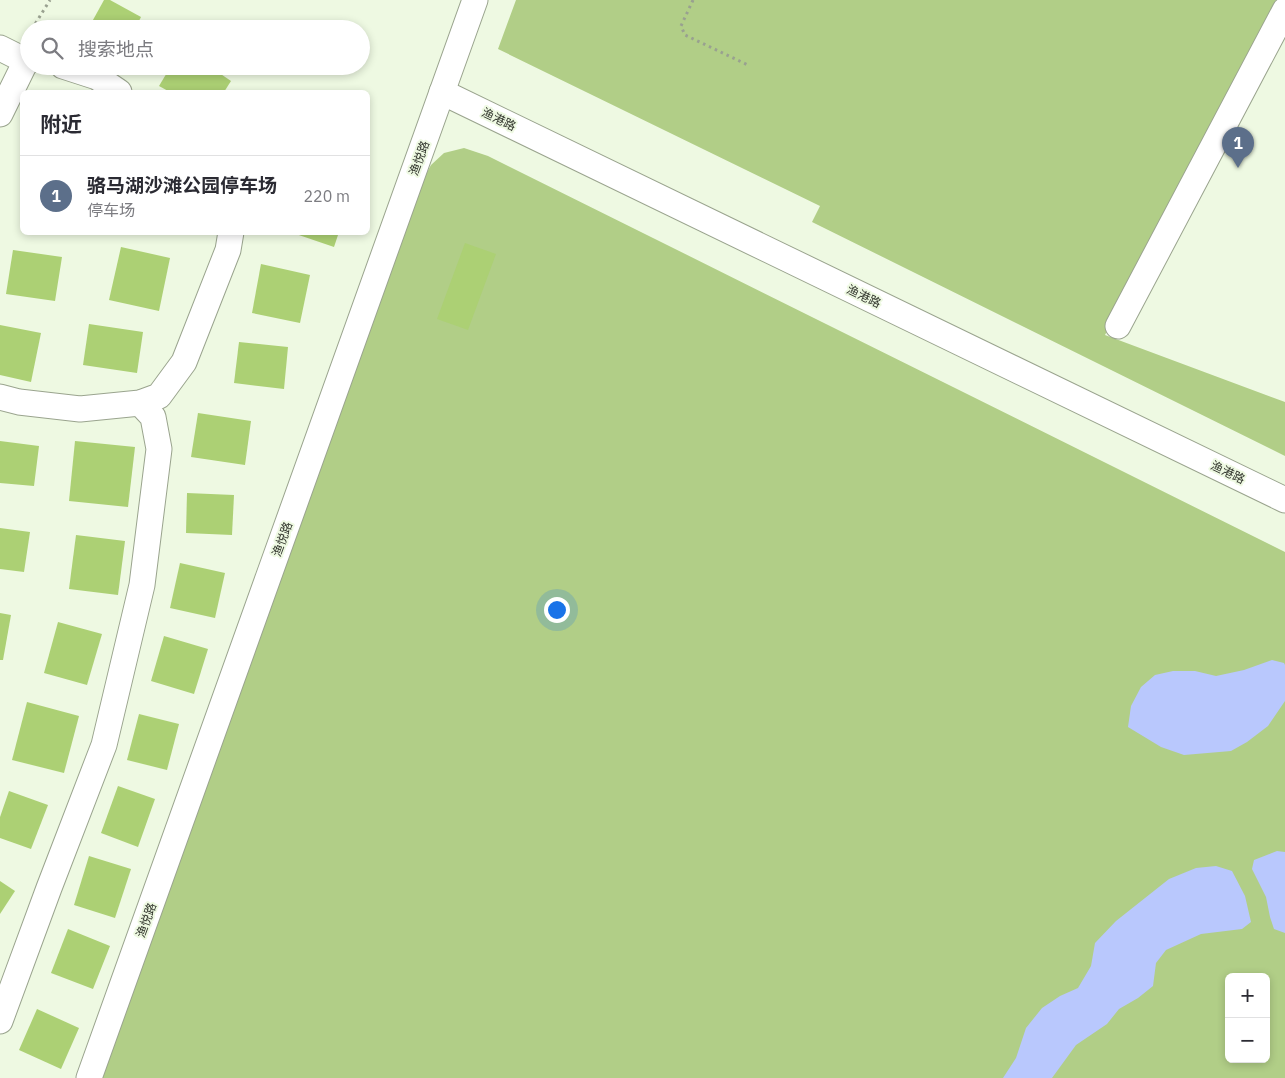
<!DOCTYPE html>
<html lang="zh">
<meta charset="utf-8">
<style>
body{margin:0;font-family:"IBM Plex Sans","Noto Sans SC",sans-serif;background:#f2f2f3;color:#2b2b33}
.controls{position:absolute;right:15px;bottom:15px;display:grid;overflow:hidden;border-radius:8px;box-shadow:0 2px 8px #0003}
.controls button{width:45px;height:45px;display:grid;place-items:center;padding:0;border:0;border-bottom:1px solid #e1e1e2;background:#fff;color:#2b2b33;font:25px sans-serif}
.you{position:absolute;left:556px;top:609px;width:18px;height:18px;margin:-12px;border:4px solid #fff;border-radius:50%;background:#1a73e8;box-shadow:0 0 0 8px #1a73e833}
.badge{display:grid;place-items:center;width:32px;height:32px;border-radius:50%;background:#0f766e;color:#fff;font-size:16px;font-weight:700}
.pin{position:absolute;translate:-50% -41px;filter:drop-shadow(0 1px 2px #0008)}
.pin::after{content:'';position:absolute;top:26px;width:18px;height:15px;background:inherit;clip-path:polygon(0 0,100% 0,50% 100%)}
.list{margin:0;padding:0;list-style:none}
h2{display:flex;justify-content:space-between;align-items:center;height:65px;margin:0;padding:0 20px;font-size:21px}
h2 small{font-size:16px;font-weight:400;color:#7c7c81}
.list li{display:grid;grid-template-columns:32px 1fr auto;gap:15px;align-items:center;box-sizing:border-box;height:80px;padding:0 20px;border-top:1px solid #e1e1e2}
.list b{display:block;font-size:19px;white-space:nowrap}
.list p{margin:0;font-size:16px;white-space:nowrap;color:#7c7c81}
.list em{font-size:16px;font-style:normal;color:#7c7c81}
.icon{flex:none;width:28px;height:28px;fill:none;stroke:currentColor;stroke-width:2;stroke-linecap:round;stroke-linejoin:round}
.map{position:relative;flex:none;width:1285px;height:1078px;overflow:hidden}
.search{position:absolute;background:#fff;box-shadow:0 2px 8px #0003;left:20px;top:20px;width:350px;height:55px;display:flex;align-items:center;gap:12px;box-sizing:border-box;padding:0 18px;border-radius:28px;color:#7c7c81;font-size:19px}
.panel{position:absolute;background:#fff;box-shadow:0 2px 8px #0003;left:20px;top:90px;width:350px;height:145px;border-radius:8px}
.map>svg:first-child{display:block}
.green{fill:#b1ce87;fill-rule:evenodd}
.water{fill:#b9c8fd}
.building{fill:#acd074}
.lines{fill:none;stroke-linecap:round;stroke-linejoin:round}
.minor-casing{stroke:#9aa48e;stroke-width:27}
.path{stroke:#99a190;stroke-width:3;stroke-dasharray:2.5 4;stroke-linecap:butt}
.minor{stroke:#fff;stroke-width:25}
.labels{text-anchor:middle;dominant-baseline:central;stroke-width:4;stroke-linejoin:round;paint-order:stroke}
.street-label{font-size:12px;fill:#32362d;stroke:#eef9e2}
</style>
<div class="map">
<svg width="1285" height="1078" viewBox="0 0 1285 1078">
<rect width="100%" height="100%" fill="#eef9e2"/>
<g class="green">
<polygon points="516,0 1276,0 1105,335 1285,402 1285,456 812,222 820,206 498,49"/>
<path d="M464,148L488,156L1285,552V1078H102L423,180L431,165L444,153ZM1229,977H1266V1059H1229Z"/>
</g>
<g class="water">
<polygon points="1272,660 1284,663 1285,665 1285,701 1268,726 1247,742 1231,751 1184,755 1161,747 1128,727 1131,706 1141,687 1155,675 1173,671 1195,671 1216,676 1244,670"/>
<polygon points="1277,851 1285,852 1285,933 1274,929 1270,917 1266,897 1252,869 1254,860"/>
<polygon points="1216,866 1232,871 1245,896 1251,922 1242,929 1201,934 1166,950 1156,963 1153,986 1138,998 1119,1009 1107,1024 1076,1045 1052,1078 1003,1078 1016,1058 1026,1028 1042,1008 1060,996 1078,988 1091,966 1095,943 1116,921 1169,879 1196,868"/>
</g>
<g class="building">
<polygon points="104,0 110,0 141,17 135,29 88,29"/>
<polygon points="171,66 209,66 231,81 224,92 170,92 159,86"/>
<polygon points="290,232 339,232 334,247"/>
<polygon points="465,243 496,254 468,330 437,319"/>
<polygon points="121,247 170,258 159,311 109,300"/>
<polygon points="13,250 62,257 55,301 6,294"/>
<polygon points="261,264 310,275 300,323 252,313"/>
<polygon points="89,324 143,332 137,373 83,365"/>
<polygon points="0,325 41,333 31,382 0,375"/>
<polygon points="239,342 288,347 284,389 234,383"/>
<polygon points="198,413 251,421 245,465 191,457"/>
<polygon points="0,441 39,446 34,486 0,483"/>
<polygon points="75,441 135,447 128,507 69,501"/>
<polygon points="187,493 234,495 232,535 186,533"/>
<polygon points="0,528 30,532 24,572 0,569"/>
<polygon points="76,535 125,541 118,595 69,589"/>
<polygon points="180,563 225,573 215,618 170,608"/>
<polygon points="0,613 11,615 3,660 0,660"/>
<polygon points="58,622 102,634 87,685 44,673"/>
<polygon points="164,636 208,649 194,694 151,681"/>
<polygon points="27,702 79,716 64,773 12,760"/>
<polygon points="139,714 179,724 167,770 127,760"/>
<polygon points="118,786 155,799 138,847 101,833"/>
<polygon points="9,791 48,805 31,849 0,838 0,817"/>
<polygon points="89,856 131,869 115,918 74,905"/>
<polygon points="0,881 15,891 0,914"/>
<polygon points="68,929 110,946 93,989 51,973"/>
<polygon points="37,1009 79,1028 61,1069 19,1050"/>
</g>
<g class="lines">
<defs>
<g id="minor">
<polyline points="0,48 26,61 29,61"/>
<polyline points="63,66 97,77 119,92"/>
<polyline points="442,92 1285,500"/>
<polyline points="0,114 26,61"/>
<polyline points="1118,326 1285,10"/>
<polyline points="0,397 19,402 80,409 140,403 159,396 184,362 228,250 231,232"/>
<polyline points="0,1021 49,888 104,745 142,585 159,449 153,417 140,403"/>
<polyline points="89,1078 475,0"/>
</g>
</defs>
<use href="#minor" class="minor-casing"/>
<g class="path">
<polyline points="693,0 681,26 685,35 750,66"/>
<polyline points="32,29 50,0"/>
</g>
<use href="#minor" class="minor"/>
</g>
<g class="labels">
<g class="street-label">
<text transform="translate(499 119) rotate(26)">渔港路</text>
<text transform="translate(419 158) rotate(-70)">渔悦路</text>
<text transform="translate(864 296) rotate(26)">渔港路</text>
<text transform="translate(1228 472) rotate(26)">渔港路</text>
<text transform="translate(282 539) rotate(-70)">渔悦路</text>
<text transform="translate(146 920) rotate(-70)">渔悦路</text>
</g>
</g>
</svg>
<div class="controls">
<button>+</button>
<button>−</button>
</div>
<div class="you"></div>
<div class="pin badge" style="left:1238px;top:168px;background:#5c6f8a">1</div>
<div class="search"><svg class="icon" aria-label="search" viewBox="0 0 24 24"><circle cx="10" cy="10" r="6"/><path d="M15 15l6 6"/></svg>搜索地点</div>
<section class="panel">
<h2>附近<small></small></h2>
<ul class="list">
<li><span class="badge" style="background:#5c6f8a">1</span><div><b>骆马湖沙滩公园停车场</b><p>停车场</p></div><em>220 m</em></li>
</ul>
</section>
</div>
